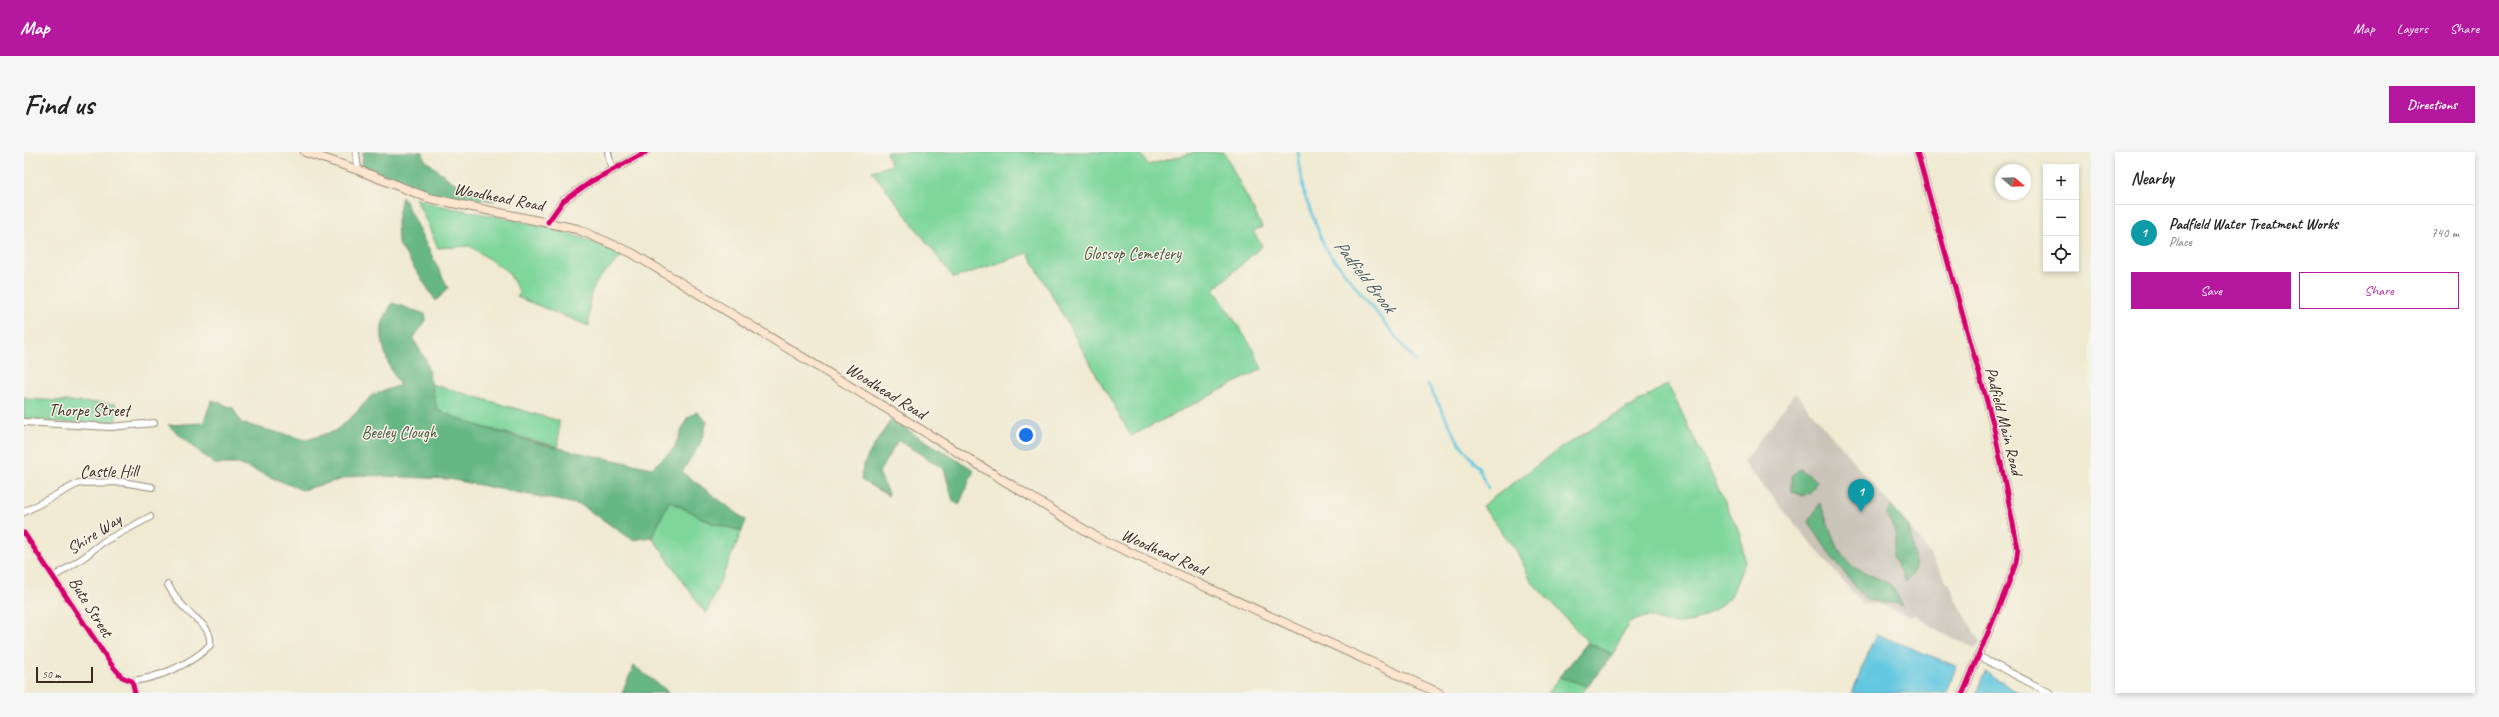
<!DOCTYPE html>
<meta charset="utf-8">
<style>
body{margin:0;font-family:Caveat,sans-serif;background:#f6f6f6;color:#222}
.controls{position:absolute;right:12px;top:12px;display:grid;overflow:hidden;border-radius:0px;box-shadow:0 2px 6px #0003}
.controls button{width:36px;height:36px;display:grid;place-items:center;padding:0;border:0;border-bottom:1px solid #e0e0e0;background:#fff;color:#222;font:20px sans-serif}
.compass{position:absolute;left:1971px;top:12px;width:36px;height:36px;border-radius:50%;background:#fff;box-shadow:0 2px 6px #0003;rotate:109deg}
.scale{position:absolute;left:12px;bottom:10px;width:57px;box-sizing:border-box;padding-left:4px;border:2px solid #3b2a1e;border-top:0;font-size:11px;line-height:14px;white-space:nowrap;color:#3b2a1e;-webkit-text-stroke:3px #f7f3e8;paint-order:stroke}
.you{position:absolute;left:1002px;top:283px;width:14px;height:14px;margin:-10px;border:3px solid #fff;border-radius:50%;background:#1a73e8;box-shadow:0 0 0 6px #1a73e833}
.badge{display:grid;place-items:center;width:26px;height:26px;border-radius:50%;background:#b5179e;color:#fff;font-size:13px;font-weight:700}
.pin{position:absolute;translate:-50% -33px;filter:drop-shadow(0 1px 2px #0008)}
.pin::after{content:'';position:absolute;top:21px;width:14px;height:12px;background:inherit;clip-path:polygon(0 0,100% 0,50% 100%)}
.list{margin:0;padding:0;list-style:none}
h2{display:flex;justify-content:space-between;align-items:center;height:52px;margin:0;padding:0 16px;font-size:17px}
h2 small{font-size:13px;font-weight:400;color:#767676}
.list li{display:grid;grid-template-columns:26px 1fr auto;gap:12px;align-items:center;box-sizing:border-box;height:56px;padding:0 16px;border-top:1px solid #e0e0e0}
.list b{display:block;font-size:15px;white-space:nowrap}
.list p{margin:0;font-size:13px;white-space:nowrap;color:#767676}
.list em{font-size:13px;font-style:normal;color:#767676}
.actions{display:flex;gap:8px;padding:12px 16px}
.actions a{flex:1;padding:9px 0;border:1px solid #b5179e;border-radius:0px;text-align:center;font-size:14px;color:#b5179e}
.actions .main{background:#b5179e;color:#fff}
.icon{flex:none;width:22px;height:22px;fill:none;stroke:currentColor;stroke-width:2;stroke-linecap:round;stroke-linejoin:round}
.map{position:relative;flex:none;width:2067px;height:541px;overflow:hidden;border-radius:0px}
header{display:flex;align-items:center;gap:24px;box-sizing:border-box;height:56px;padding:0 20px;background:#b5179e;color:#fff}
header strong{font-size:19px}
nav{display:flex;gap:22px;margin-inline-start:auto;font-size:14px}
.intro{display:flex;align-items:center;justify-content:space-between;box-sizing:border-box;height:96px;padding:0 24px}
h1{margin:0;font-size:28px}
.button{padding:10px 18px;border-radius:0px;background:#b5179e;color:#fff;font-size:14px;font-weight:700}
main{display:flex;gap:24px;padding:0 24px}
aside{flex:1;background:#fff;border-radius:0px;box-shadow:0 2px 6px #0003}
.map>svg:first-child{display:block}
.industrial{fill:#c9c3b8}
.green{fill:#7ed69b;stroke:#5c805c}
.forest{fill:#66b783;stroke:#507050}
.water{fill:#62c7e0;stroke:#4e787f}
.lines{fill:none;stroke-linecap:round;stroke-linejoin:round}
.stream{stroke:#62c7e0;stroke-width:2.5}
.minor-casing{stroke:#968a78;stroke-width:8}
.tertiary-casing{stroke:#968a78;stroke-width:9}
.secondary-casing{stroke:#968a78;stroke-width:10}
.minor{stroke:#fff;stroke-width:6}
.tertiary{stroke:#fff;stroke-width:7}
.secondary{stroke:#fce5cf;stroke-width:8}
.cycleway-casing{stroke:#f7f3e8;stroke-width:8}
.cycleway{stroke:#d6006c;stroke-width:5}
.labels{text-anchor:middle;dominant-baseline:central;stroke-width:3;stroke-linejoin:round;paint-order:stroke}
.street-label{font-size:17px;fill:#3b2a1e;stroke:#f7f3e8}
.park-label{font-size:17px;fill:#4c553d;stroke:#f7f3e8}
.water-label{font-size:18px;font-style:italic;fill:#475958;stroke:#f7f3e8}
</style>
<header>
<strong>Map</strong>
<nav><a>Map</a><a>Layers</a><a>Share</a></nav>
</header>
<div class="intro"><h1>Find us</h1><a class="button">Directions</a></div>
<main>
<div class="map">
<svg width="2067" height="541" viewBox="0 0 2067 541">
<rect width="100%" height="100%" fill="#f7f3e8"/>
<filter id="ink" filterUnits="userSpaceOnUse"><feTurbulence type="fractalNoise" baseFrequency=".025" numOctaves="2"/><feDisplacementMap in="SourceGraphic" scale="8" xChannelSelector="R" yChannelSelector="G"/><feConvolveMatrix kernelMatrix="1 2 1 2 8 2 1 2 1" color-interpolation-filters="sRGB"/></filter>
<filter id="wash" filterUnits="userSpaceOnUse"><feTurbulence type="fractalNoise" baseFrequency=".012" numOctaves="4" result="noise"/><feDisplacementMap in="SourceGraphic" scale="16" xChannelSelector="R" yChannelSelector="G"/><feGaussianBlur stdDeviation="0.9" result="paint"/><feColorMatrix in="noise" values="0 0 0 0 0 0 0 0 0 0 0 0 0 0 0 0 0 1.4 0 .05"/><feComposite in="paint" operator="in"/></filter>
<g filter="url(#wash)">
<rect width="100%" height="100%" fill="#f0ead2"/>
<polygon class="industrial" points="1771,241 1894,385 1928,437 1929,443 1957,490 1955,494 1951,496 1915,480 1892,463 1886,465 1857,452 1839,453 1719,310"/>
<g class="green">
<polygon points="862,0 1116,0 1124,13 1171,0 1200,0 1238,75 1229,79 1238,94 1190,137 1229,197 1238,217 1107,284 1004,101 930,126 848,19 867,13"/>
<path d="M392,46L409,52C472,66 542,72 598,104C569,132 564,133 565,174L493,145L496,141L484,120L446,94L414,96Z"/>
<polygon points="407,232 535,269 534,295 451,273 413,259"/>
<polygon points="1644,232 1716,382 1721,410 1707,444 1691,458 1671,469 1646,472 1623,464 1605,471 1589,502 1558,541 1523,541 1564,490 1508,430 1492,398 1458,354 1538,295"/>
<polygon points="0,244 3,247 92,252 92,270 40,271 0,266"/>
<polygon points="645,349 688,371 718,379 682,462 628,385"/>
</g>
<g class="forest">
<polygon points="339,0 399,0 400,7 427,29 471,49 410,42 338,14"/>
<polygon points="378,44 424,136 412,149 374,91 373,69"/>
<path d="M368,151L401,162L402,168L389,187L402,208L413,258C482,287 556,301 628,316L650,296L663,266L673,260L683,269L677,290L658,320L722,368L718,379L688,371L645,349L628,385L609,388L557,353L425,327L334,323L278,338L215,312H190L144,273L179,271L188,248L209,256L217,271L282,288L311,279L331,262L348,243L376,233C366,220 356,192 358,174C359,167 365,158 368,151Z"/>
<path d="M867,268L950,318L935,353L929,349L920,317L874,288L855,320L865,344L837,328C838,306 856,285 867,268Z"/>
<polygon points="1776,317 1793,329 1787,339 1779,344 1768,339 1768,324"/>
<polygon points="1796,351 1812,393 1827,414 1868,433 1879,455 1874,452 1842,448 1807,404 1785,370"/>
<polygon points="1867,354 1885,375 1892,417 1882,430 1868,405 1873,382 1862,362"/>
<polygon points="1564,491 1589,502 1564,534 1535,525"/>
<polygon points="610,514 646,541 598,541"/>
</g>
<g class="water">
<polygon points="1852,482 1932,514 1923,541 1828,541"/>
<polygon points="1961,520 1997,541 1952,541"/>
</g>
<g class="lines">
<g class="stream">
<polyline points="1274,0 1280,42 1301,96 1391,209"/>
<polyline points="1404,232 1434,289 1454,315 1464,336"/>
</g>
</g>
</g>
<g filter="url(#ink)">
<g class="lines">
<defs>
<g id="minor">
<polyline points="332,0 334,18"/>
<polyline points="584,0 588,19"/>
<polyline points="0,270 86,275 130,271"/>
<polyline points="0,360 55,331 98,330 128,335"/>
<polyline points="0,381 87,512 98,525 108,529 111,541"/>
<polyline points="31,424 59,406 79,390 126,365"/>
<polyline points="1954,504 2026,541"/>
<path d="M108,529C134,526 168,512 186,493C188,474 172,469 161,456C154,450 149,441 144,433"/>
</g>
<g id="tertiary">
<polyline points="1893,0 1969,271 1994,397 1992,411 1985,430 1939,541"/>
<polyline points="524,70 539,49 568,29 622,0"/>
</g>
<polyline id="secondary" points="281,0 334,18 405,46 553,77 608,101 1074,386 1415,541"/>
</defs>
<use href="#minor" class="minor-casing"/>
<use href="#tertiary" class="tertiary-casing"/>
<use href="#secondary" class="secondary-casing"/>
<use href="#minor" class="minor"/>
<use href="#tertiary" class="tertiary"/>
<use href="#secondary" class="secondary"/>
<defs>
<g id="cycleway">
<polyline points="1893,0 1969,271 1994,397 1992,411 1985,430 1939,541"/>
<polyline points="524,70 539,49 568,29 622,0"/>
<polyline points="0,381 87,512 98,525 108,529 111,541"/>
</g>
</defs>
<use href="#cycleway" class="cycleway-casing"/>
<use href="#cycleway" class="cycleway"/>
</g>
</g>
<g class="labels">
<g class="street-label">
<text transform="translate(475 45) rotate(11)">Woodhead Road</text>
<text transform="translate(862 239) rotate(32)">Woodhead Road</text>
<text x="65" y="258">Thorpe Street</text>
<text transform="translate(1980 269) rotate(76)">Padfield Main Road</text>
<text x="85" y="319">Castle Hill</text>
<text transform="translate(70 382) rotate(-33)">Shire Way</text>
<text transform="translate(1140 400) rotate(24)">Woodhead Road</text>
<text transform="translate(67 455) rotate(58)">Bute Street</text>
</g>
<g class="park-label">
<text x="1108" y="101">Glossop Cemetery</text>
<text x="375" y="280">Beeley Clough</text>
</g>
<g class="water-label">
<text transform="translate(1341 124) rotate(52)">Padfield Brook</text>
</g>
</g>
</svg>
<div class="controls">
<button>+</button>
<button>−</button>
<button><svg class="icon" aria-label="locate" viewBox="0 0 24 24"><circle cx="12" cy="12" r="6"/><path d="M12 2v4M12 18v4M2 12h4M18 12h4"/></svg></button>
</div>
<svg class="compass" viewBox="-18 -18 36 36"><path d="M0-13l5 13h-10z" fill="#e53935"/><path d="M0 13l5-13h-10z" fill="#767676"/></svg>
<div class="scale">50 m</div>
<div class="you"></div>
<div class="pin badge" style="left:1837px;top:360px;background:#0f9aa8">1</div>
</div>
<aside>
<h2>Nearby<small></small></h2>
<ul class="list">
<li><span class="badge" style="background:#0f9aa8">1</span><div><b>Padfield Water Treatment Works</b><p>Place</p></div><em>740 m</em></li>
</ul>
<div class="actions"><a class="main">Save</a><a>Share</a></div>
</aside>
</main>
